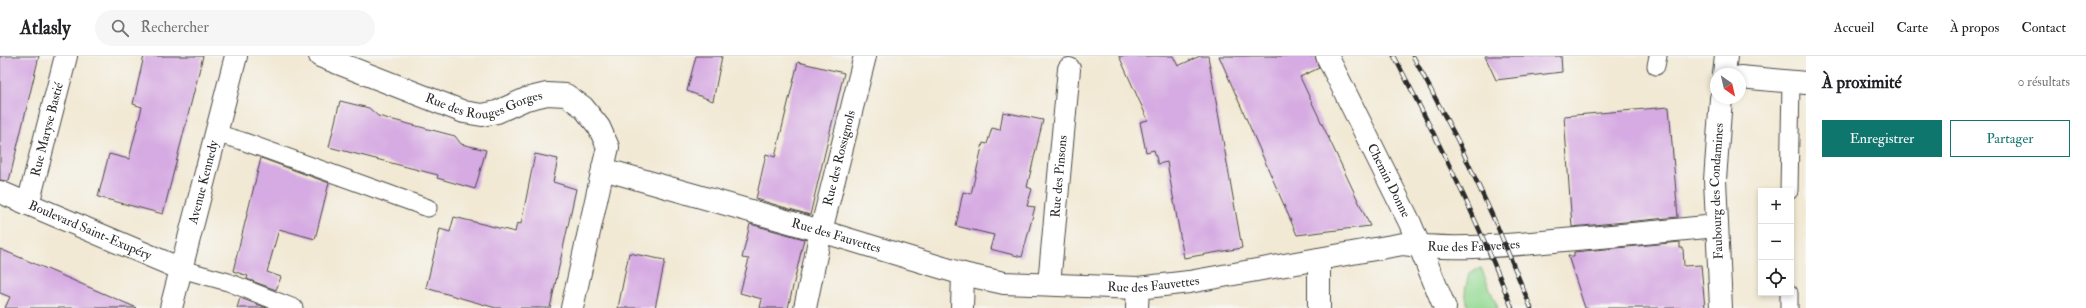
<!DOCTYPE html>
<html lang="fr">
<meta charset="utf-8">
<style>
body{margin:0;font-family:"IM FELL Double Pica",serif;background:#f6f6f6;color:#202124}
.controls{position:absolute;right:12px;bottom:12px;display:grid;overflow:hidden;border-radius:0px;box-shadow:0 2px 6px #0003}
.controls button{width:36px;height:36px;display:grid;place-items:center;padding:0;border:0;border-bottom:1px solid #e0e0e0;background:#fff;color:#202124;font:20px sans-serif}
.compass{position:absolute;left:1710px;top:12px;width:36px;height:36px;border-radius:50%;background:#fff;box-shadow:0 2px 6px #0003;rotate:146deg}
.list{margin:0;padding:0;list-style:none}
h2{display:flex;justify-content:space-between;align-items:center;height:52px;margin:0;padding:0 16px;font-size:17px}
h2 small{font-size:13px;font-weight:400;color:#757577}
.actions{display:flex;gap:8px;padding:12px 16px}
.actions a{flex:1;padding:9px 0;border:1px solid #0f766e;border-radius:0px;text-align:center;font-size:14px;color:#0f766e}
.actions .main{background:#0f766e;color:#fff}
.icon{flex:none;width:22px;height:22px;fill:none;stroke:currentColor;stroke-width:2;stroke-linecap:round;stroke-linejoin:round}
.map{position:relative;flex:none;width:1806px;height:252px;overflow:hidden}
header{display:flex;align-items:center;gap:24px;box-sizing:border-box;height:56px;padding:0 20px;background:#fff;border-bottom:1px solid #e0e0e0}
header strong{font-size:19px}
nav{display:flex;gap:22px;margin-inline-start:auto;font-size:14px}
.search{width:280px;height:36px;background:#f6f6f6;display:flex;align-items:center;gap:10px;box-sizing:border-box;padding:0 14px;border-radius:22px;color:#757577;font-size:15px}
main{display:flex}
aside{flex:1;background:#fff}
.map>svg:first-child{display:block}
.green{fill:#93d992;stroke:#5f825e}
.building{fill:#d6aae2}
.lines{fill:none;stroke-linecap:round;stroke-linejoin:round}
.service-casing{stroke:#494844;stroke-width:19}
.minor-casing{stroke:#494844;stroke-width:24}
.tertiary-casing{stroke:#494844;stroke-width:24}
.service{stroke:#fff;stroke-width:17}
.minor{stroke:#fff;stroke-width:22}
.tertiary{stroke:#fff;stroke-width:22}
.rail-casing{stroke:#2b2b2b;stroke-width:4.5}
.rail{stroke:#f6f6f2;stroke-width:3;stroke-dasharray:9;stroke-linecap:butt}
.labels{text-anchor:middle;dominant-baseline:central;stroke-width:3;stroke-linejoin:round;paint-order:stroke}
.street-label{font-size:13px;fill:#2b2b2b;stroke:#f6f6f2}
</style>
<header>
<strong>Atlasly</strong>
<div class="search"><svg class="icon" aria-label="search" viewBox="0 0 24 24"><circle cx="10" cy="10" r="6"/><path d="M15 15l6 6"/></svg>Rechercher</div>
<nav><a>Accueil</a><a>Carte</a><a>À propos</a><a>Contact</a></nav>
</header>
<main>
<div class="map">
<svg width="1806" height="252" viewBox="0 0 1806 252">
<rect width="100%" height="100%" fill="#f6f6f2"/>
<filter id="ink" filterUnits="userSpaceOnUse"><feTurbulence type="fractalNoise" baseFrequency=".025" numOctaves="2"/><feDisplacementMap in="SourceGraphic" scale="8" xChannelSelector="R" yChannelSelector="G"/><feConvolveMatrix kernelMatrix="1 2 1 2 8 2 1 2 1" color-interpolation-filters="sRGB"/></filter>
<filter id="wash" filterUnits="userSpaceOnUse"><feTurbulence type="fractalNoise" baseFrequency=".012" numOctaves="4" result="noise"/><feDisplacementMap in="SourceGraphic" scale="16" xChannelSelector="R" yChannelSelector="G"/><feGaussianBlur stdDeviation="0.9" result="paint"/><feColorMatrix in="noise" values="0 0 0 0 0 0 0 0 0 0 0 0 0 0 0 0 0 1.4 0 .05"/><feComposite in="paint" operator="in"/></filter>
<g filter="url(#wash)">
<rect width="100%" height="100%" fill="#f2e9d4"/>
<polygon class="green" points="1481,212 1498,252 1468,252 1465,235 1469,217"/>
<g id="blocks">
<g class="building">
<polygon points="0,0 39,0 9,125 0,124"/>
<polygon points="144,0 203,0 163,158 98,141 109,98 129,103 142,51 133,48"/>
<polygon points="696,0 722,0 713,45 687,35"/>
<polygon points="1119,0 1173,0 1178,10 1200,0 1208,0 1242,192 1184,202 1167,106 1158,108 1154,94 1146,96 1140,66 1148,64"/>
<polygon points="1219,0 1315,0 1319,12 1300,21 1370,170 1297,179"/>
<polygon points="1485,0 1561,0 1562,16 1496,24"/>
<polygon points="798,6 844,17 810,159 756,143 766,98 775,101"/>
<polygon points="340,45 369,52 378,60 455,80 461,88 486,94 475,133 437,122 438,119 329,91"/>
<polygon points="1669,51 1678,161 1572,171 1564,60"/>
<polygon points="1003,56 1043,64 1027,131 1032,133 1027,150 1035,151 1022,201 990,193 994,179 956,170 963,136 971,138 983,87 987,88 992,72 1000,74"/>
<polygon points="535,98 558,103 553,126 576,133 550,252 496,252 426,232 440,173 450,176 454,161 515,176 517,167 521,168"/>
<polygon points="261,102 329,127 315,183 279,173 267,216 281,221 276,234 247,223 248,220 233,215"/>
<polygon points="750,168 804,183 788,252 760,252 762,243 740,237 749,203 742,202"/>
<polygon points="1680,186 1680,192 1683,192 1684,210 1701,209 1705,252 1585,252 1568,200 1574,200 1574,196"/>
<polygon points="0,193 26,204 137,252 5,252 10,241 0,237"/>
<polygon points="629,197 665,204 655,252 618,252"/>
<polygon points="240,242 267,252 237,252"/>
</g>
</g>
</g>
<g filter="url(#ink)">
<use href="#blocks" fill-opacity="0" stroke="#494844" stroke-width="1"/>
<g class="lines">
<defs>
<g id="service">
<polyline points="1656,10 1658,0"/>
<polyline points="215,77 242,85 428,152"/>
<polyline points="1789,135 1791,26"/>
<polyline points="181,213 228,226 294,252"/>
<polyline points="1789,237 1789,252"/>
</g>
<g id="minor">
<path id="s1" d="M320,0L464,56L482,59L497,56L526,43L547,38L566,39L583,51L599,71L608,91L603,112"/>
<polyline points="1724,18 1726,0"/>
<polyline points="1740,21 1806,27"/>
<path id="s2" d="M0,136L181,213"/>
<path id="s3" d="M28,148L66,0"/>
<path id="s4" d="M1049,228L1069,13"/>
<path id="s5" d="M572,252L603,113L821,175L963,218L1004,227L1138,232L1189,226L1403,188C1456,195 1512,189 1564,184C1615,180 1666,175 1716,170"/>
<path id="s6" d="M805,252L821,175L865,0"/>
<polyline points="962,252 963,218"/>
<polyline points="1137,252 1138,232"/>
<polyline points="1319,252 1319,203"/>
<path id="s7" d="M1721,252L1715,124L1721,42"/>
</g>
<g id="tertiary">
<path id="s8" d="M1327,0L1410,167L1445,252"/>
<path id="s9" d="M171,252L236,0"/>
</g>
</defs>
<use href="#service" class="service-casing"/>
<use href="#minor" class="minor-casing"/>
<use href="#tertiary" class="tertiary-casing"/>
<use href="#service" class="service"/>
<use href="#minor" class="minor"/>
<use href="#tertiary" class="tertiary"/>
<defs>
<g id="rail">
<path d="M1394,0C1437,83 1478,164 1512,252"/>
<polyline points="1413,0 1458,85 1498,172 1531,252"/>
</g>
</defs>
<use href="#rail" class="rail-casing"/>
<use href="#rail" class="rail"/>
</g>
</g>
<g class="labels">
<g class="street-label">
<text stroke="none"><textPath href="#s1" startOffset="175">Rue des Rouges Gorges</textPath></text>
<text stroke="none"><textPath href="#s3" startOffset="77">Rue Maryse Bastié</textPath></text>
<text stroke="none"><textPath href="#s6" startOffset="154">Rue des Rossignols</textPath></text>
<text stroke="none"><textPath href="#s4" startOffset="108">Rue des Pinsons</textPath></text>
<text stroke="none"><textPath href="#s8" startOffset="139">Chemin Donne</textPath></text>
<text stroke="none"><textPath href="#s9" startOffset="130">Avenue Kennedy</textPath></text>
<text stroke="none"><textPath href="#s7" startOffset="117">Faubourg des Condamines</textPath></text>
<text stroke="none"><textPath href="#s2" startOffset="98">Boulevard Saint-Exupéry</textPath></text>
<text stroke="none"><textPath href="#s5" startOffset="385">Rue des Fauvettes</textPath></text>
<text stroke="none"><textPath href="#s5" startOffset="1033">Rue des Fauvettes</textPath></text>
<text stroke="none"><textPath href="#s5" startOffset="709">Rue des Fauvettes</textPath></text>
</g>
</g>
</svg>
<div class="controls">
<button>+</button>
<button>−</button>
<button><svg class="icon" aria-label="locate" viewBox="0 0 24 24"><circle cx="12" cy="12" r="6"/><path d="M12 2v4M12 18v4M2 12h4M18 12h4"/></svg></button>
</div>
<svg class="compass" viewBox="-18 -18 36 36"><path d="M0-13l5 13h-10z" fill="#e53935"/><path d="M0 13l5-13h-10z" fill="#757577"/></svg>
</div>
<aside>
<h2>À proximité<small>0 résultats</small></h2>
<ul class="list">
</ul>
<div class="actions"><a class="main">Enregistrer</a><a>Partager</a></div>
</aside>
</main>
